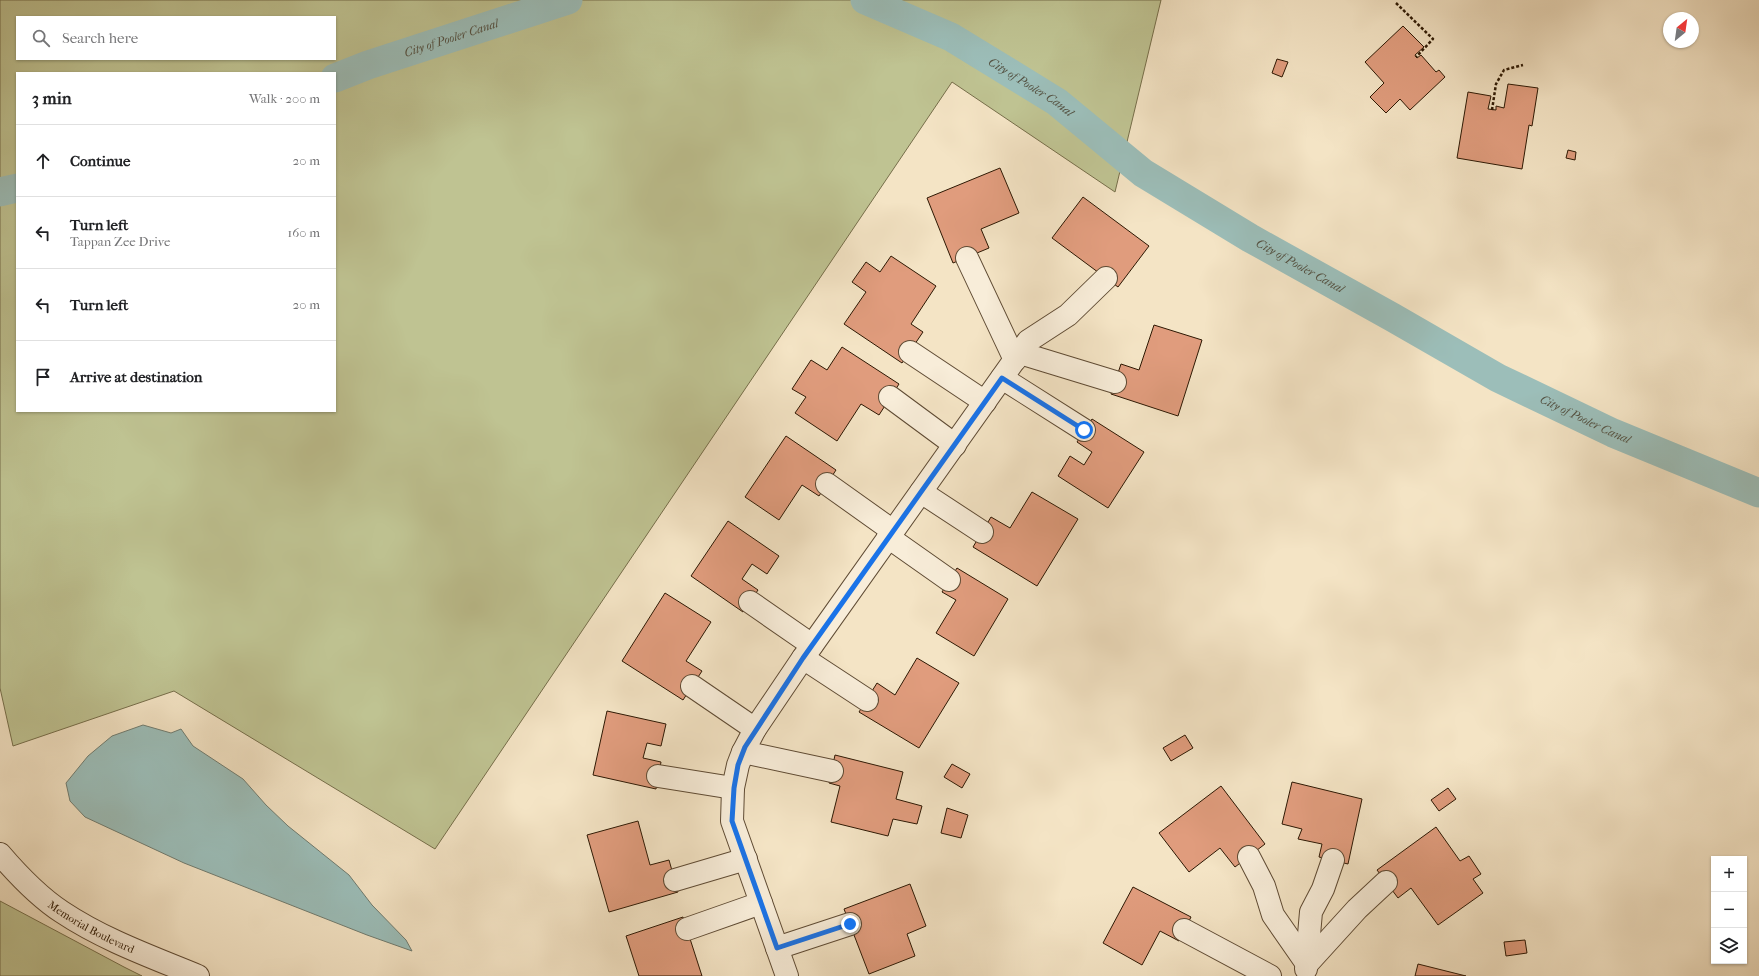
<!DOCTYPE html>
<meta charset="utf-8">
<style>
body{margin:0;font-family:"IM FELL French Canon",serif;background:#f2f2f2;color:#202124}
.controls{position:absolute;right:12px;bottom:12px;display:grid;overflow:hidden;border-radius:0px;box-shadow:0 1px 3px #0004}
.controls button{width:36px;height:36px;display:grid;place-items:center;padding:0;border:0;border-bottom:1px solid #e0e0e0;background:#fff;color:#202124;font:20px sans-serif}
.compass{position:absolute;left:1663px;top:12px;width:36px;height:36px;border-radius:50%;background:#fff;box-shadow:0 1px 3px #0004;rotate:29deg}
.stop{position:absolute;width:12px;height:12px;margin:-9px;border:3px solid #1a73e8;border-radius:50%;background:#fff}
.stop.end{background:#1a73e8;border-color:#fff;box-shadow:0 1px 4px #0008}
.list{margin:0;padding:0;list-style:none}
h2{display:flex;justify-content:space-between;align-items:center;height:52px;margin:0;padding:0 16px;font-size:17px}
h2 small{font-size:13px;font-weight:400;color:#757577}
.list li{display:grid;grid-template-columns:26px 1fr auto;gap:12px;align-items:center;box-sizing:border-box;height:72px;padding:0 16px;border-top:1px solid #e0e0e0}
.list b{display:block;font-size:15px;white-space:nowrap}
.list p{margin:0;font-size:13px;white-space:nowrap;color:#757577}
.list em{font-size:13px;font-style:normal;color:#757577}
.icon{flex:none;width:22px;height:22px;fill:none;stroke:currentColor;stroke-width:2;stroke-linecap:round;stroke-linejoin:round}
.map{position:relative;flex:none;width:1759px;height:976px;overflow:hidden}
.search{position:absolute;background:#fff;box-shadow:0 1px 3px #0004;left:16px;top:16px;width:320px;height:44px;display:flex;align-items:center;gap:10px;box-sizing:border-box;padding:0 14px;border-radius:0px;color:#757577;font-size:15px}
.panel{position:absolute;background:#fff;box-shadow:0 1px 3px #0004;left:16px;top:72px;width:320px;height:340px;border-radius:0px}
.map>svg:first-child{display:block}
.green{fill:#bfc392;stroke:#766e4a;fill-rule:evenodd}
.water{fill:#9cbeb9;stroke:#707c70}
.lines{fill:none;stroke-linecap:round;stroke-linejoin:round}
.canal{stroke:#9cbeb9;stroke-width:29}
.building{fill:#e09c7d;stroke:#2d1803}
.minor-casing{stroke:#5f4b34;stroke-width:24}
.path{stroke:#2d1803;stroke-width:2.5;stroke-dasharray:3 2;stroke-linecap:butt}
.minor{stroke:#f8edd9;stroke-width:22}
.route{stroke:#1a73e8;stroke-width:5}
.labels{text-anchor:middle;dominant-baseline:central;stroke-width:3;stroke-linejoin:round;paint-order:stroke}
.street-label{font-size:11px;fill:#2d1803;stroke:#f8edd9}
.water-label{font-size:12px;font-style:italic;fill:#545243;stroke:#f8edd9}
</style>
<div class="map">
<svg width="1759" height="976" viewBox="0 0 1759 976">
<rect width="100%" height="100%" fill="#f4e4c5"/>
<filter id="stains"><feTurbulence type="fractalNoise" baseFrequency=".005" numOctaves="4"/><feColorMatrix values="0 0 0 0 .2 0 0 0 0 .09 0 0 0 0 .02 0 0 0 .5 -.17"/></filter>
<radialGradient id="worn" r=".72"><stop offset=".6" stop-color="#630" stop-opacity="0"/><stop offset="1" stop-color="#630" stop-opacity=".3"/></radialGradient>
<g class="green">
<path d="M0,0H1161L1115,192L952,82L435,849L174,691L13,746L0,688ZM17,17H335V59H17ZM17,73H335V411H17Z"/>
<polygon points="0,901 124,967 142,976 0,976"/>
</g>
<polygon class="water" points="143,725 171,733 181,729 193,746 243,779 266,805 288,826 349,875 372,905 406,940 412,951 367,935 184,863 85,817 70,801 66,783 88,756 112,736"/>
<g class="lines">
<g class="canal">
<path id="s1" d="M865,0L951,37L1057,102L1143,173L1250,238L1392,317L1498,378L1613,433L1759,493"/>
<path id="s2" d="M335,78L368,65L568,0"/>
<polyline points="0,192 17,188"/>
</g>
</g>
<g class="building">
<polygon points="1403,26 1424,47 1415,55 1416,57 1417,58 1421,55 1436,72 1439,70 1445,77 1410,110 1400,99 1386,113 1370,97 1384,83 1365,62"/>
<polygon points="1277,59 1288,62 1282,77 1272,73"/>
<polygon points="1508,84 1538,88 1532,126 1529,125 1522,169 1457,158 1468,92 1491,96 1488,109 1496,110 1496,106 1504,108"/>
<polygon points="1568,150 1576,152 1575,160 1566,158"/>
<polygon points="1000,168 1019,213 981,229 989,248 953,263 927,198"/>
<polygon points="1083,197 1149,246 1118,287 1052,238"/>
<polygon points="891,256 936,286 911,324 923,332 902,363 844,324 866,292 852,282 866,262 880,272"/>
<polygon points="1154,325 1202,340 1178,416 1111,394 1121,364 1139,370"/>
<polygon points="842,347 899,384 879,415 861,404 837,441 795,413 806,397 792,389 811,360 827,370"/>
<polygon points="1092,419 1144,452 1108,508 1058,476 1070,456 1084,465 1092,452 1077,442"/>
<polygon points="786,436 836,470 819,496 802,485 779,520 745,497"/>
<polygon points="1032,492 1078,519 1037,586 973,547 991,517 1010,528"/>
<polygon points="728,521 779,556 767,574 752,564 742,579 758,590 743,612 691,576"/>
<polygon points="957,568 1008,599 974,656 936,633 956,600 942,592"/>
<polygon points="665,593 711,622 686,661 702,671 683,700 622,661"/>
<polygon points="917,658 959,683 919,748 859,712 877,683 895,695"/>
<polygon points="607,711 666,724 661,746 647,743 643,758 661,762 656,789 593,775"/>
<polygon points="1185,735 1193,748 1171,761 1163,748"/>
<polygon points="835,755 903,772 896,799 922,806 917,824 893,819 888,836 831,822 840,786 829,783"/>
<polygon points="952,764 970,774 962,788 944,777"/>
<polygon points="1292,782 1362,799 1348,864 1319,857 1322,844 1298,839 1302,829 1282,824"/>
<polygon points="1221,786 1265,844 1235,867 1220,848 1189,872 1159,833"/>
<polygon points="1448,788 1456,799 1439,811 1431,800"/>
<polygon points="947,808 968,815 961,838 941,833"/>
<polygon points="638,821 650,865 669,860 678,892 609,912 587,835"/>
<polygon points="1436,827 1460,861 1469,856 1481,874 1473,879 1483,893 1438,925 1411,888 1398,898 1377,870"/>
<polygon points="910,884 926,926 907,934 915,956 869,974 844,909"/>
<polygon points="1133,887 1191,917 1179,941 1160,931 1142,965 1103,943"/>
<polygon points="683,917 702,976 639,976 626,936"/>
<polygon points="1525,940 1527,953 1506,956 1504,942"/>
<polygon points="1418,964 1466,976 1415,976"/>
</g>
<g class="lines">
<defs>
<g id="minor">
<polyline points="967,258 1015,360"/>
<polyline points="910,352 985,402"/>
<polyline points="1020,353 1115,382"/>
<polyline points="1002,378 1084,430"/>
<polyline points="890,397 955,445"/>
<polyline points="827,484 893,531"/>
<polyline points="921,492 982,532"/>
<polyline points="888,537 949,580"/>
<polyline points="750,602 812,645"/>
<polyline points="803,658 867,700"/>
<polyline points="692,686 755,729"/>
<polyline points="743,752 832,771"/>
<polyline points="658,776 733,788"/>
<path id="s3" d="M0,854C18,875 39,897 62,912C104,940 152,957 198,976"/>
<polyline points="1249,857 1264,886 1273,915 1307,964"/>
<polyline points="675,880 746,859"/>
<polyline points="687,929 761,903"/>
<polyline points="1184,930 1270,976"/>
<polyline points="777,948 850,924"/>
<polyline points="1307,964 1357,909 1386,882"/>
<polyline points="1306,969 1311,912 1323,889 1333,860"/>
<polyline points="787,976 732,821 733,788 738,765 743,752 755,729 803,658 1028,341 1068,315 1106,278"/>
</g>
</defs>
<use href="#minor" class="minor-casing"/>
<g class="path">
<polyline points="1396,3 1433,39 1416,57"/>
<polyline points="1492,110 1496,84 1504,70 1523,65"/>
</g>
<use href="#minor" class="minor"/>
</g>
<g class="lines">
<polyline class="route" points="850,924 777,948 732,821 734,788 738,765 745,747 803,658 1002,378 1084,430"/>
</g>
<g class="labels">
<g class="street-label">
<text stroke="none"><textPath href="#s3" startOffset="118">Memorial Boulevard</textPath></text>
</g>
<g class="water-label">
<text stroke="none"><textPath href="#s2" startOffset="123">City of Pooler Canal</textPath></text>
<text stroke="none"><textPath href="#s1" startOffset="188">City of Pooler Canal</textPath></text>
<text stroke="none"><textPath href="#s1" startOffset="512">City of Pooler Canal</textPath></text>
<text stroke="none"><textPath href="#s1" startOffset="836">City of Pooler Canal</textPath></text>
</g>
</g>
<rect width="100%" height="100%" filter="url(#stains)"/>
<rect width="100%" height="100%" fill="url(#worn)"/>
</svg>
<div class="controls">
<button>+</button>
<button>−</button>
<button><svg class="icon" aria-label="layers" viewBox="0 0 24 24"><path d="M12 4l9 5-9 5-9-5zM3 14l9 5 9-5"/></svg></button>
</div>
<svg class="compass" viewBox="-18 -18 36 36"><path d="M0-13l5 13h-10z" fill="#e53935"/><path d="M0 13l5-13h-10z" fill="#757577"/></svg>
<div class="stop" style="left:1084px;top:430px"></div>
<div class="stop end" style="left:850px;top:924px"></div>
<div class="search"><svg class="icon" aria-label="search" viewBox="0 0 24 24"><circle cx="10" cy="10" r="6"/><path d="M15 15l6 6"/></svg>Search here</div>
<section class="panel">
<h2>3 min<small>Walk · 200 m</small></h2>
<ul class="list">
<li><svg class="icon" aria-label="ahead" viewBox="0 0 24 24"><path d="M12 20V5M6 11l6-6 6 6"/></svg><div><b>Continue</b></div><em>20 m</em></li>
<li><svg class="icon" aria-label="left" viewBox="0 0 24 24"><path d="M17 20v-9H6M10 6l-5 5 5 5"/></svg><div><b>Turn left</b><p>Tappan Zee Drive</p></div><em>160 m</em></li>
<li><svg class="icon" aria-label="left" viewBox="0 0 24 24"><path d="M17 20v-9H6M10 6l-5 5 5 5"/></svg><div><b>Turn left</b></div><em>20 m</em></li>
<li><svg class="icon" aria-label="arrive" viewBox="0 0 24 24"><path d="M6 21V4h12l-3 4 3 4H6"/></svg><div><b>Arrive at destination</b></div></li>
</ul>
</section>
</div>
